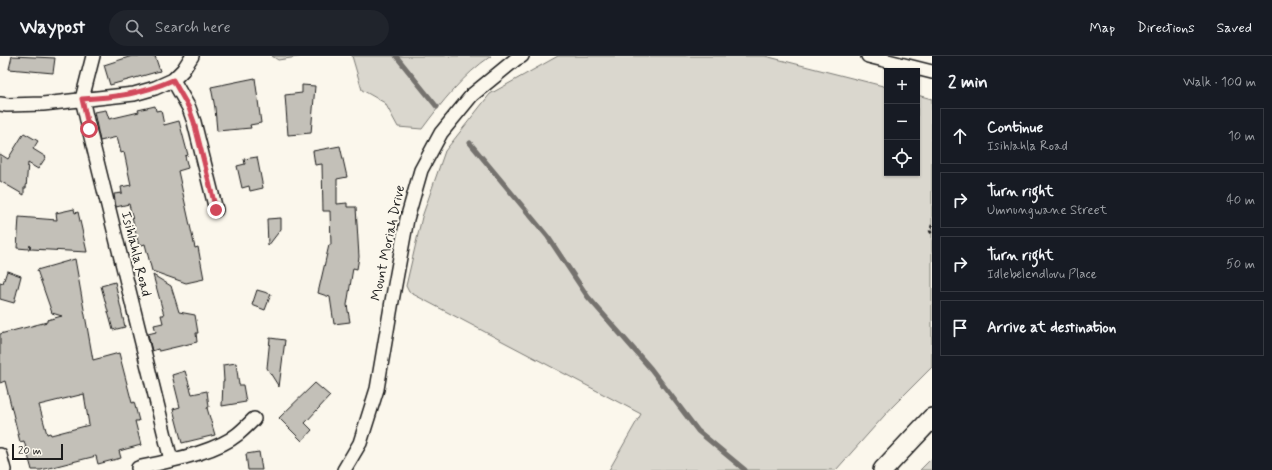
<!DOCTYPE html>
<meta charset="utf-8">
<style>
body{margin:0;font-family:Mynerve,sans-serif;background:#20242c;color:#f1f3f6}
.controls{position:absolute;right:12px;top:12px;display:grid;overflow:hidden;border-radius:0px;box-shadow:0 1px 3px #0004}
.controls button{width:36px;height:36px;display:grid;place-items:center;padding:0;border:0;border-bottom:1px solid #363941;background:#171b24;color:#f1f3f6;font:20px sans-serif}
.scale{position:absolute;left:12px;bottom:10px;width:51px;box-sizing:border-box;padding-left:4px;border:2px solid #1c1c1c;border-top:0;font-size:11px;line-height:14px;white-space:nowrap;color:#1c1c1c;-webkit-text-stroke:3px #fbf7ec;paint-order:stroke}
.stop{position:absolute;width:12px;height:12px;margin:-9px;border:3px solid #d1495b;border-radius:50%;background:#fff}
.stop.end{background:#d1495b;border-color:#fff;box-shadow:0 1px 4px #0008}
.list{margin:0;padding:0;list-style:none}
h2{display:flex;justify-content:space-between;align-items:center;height:52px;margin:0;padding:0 16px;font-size:17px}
h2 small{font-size:13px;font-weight:400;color:#9ea1a6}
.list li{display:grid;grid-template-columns:26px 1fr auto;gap:12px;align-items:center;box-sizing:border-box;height:56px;margin:0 8px 8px;padding:0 8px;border:1px solid #363941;border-radius:0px}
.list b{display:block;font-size:15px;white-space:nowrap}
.list p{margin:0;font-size:13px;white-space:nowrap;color:#9ea1a6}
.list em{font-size:13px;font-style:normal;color:#9ea1a6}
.icon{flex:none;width:22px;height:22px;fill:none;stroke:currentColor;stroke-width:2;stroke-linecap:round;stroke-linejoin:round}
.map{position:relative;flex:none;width:932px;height:414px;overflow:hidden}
header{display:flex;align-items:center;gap:24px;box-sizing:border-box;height:56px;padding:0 20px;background:#171b24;border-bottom:1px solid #363941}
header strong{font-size:19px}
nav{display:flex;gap:22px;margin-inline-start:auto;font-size:14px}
.search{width:280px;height:36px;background:#20242c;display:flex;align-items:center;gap:10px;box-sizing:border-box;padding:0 14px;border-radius:22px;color:#9ea1a6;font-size:15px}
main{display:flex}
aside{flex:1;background:#171b24}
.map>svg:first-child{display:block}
.green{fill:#dad7ce;stroke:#7b7a75}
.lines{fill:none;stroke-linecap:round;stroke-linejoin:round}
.stream{stroke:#74726e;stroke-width:5}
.building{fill:#c3c0b8;stroke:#1c1c1c;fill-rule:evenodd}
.street-casing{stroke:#1c1c1c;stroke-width:16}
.secondary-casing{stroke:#1c1c1c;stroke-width:22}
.path{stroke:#1c1c1c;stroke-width:2.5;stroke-dasharray:3 3;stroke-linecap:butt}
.street{stroke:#fbf7ec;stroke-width:13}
.secondary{stroke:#fbf7ec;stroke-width:19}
.route{stroke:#d1495b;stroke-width:5}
.labels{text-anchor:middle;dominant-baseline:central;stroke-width:4;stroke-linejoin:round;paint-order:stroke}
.street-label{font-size:14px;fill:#1c1c1c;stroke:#fbf7ec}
</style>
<header>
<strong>Waypost</strong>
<div class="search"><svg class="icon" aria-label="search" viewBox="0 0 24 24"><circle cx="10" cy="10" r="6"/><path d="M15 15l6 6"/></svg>Search here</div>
<nav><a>Map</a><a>Directions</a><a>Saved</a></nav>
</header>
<main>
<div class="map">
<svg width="932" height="414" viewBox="0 0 932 414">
<rect width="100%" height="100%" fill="#fbf7ec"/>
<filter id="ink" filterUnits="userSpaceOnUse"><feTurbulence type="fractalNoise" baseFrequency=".025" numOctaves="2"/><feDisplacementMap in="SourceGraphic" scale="8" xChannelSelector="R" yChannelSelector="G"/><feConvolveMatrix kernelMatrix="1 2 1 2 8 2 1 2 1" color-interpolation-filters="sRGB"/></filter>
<g filter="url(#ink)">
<g class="green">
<polygon points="272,0 304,0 278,4"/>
<path d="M352,0H491C463,19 442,46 422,73L398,71L385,47L362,34Z"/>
<polygon points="558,0 765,0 887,31 887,117 917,117 917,39 932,43 932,311 892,351 836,414 609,414 641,358 409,236 406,230 422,161 445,95 490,38"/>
<polygon points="932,402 932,414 920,414"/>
</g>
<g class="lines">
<g class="stream">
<polyline points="396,0 437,51"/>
<polyline points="470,87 548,181 588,241 651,313 698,375 745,414"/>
</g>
</g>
<g class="building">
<polygon points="12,0 55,2 53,17 9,13"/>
<polygon points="132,0 155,0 160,15 110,29 104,9"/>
<polygon points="255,22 261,67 250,69 251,72 217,75 215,52 211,31"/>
<polygon points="302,29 315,30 311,77 288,79 285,39 302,37"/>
<polygon points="155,50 156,55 161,54 164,69 179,65 188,99 185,100 188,112 178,115 195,192 198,191 204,223 186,227 152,215 145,188 139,190 129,148 116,151 114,138 122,137 121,131 131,129 124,96 121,97 117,81 100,85 94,56 106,54 109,63 139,56 138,54"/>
<polygon points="24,77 38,85 33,93 46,101 38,113 28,107 26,132 24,132 24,139 0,125 0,98 8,103"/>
<polygon points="340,90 347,121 337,123 337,148 347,147 347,151 356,151 359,201 357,213 353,212 347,249 350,266 334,268 330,241 318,237 329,189 331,189 330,155 323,155 322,108 315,109 313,95"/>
<polygon points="257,101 263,132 250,135 249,130 242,132 237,110 245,108 244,103"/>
<polygon points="74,153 75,157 78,156 87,196 31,193 30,189 29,193 17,192 19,161 57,164 56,157"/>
<polygon points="281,162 281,173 268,190 267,163"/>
<path d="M75,203L93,304L119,297L132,347L134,346L139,365H135L141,389L119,395L121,402L98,408L96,400L41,414H32L24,385L20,386L5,325L0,327V278L47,266V264L62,260L52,257L37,214ZM84,338L89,369L51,379L50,377L47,378L39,349Z"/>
<polygon points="7,215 21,220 14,247 0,243 0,226 3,227"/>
<polygon points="153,219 171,230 179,256 195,259 198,277 196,277 197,286 159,295 158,293 152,295 148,278 156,276 154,269 163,267 161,259 164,259"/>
<polygon points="115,226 125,271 113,274 101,230"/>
<polygon points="257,234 271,238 265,254 252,249"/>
<polygon points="270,282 285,284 279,331 267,312"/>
<polygon points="236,307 239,329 243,329 246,346 222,350 223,325 224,325 223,309"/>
<polygon points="185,315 192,338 207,335 209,351 207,352 215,379 182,387 173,353 180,351 172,319"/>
<polygon points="315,327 330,340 305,367 312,374 302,385 279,362"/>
<polygon points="259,396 262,414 248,414 246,398"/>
</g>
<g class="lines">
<defs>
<g id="street">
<polyline points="93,0 82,43 89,73 171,404"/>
<polyline points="868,0 932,16"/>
<polyline points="173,24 189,52 194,66 216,154"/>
<polyline points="0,48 7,49 43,48 134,38 155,32 173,24 183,14 192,0"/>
<polyline points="0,399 4,414"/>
<path d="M138,412C168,405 215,397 238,378C244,373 249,368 254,363"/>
<polyline points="344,414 360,387 377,333 392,245 407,163 421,114 441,77 472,39 516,3 522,0"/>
</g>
<polyline id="secondary" points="883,414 932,362"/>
</defs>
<use href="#street" class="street-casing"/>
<use href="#secondary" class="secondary-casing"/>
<polyline class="path" points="932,169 930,175 932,178"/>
<use href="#street" class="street"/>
<use href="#secondary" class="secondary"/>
</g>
</g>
<g class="lines" filter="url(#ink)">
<path class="route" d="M89,73L82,43C117,41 141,38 173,24L189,52L194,66L216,154"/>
</g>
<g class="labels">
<g class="street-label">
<text transform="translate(388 187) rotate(-78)">Mount Moriah Drive</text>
<text transform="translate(136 198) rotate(76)">Isihlahla Road</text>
</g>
</g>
</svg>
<div class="controls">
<button>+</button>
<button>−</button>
<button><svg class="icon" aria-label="locate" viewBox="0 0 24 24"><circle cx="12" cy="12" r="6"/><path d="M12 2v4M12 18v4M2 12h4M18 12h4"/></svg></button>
</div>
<div class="scale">20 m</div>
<div class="stop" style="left:89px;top:73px"></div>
<div class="stop end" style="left:216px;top:154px"></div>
</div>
<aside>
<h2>2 min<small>Walk · 100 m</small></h2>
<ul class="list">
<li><svg class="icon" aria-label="ahead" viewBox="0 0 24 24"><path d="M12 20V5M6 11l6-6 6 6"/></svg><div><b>Continue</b><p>Isihlahla Road</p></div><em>10 m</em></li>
<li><svg class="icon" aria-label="right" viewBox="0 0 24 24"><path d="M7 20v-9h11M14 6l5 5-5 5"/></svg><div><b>Turn right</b><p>Umnungwane Street</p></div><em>40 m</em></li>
<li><svg class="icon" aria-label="right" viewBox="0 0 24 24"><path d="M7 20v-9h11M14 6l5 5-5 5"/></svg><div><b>Turn right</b><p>Idlebelendlovu Place</p></div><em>50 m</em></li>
<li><svg class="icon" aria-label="arrive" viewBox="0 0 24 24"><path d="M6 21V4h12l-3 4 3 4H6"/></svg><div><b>Arrive at destination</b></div></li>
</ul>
</aside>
</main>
